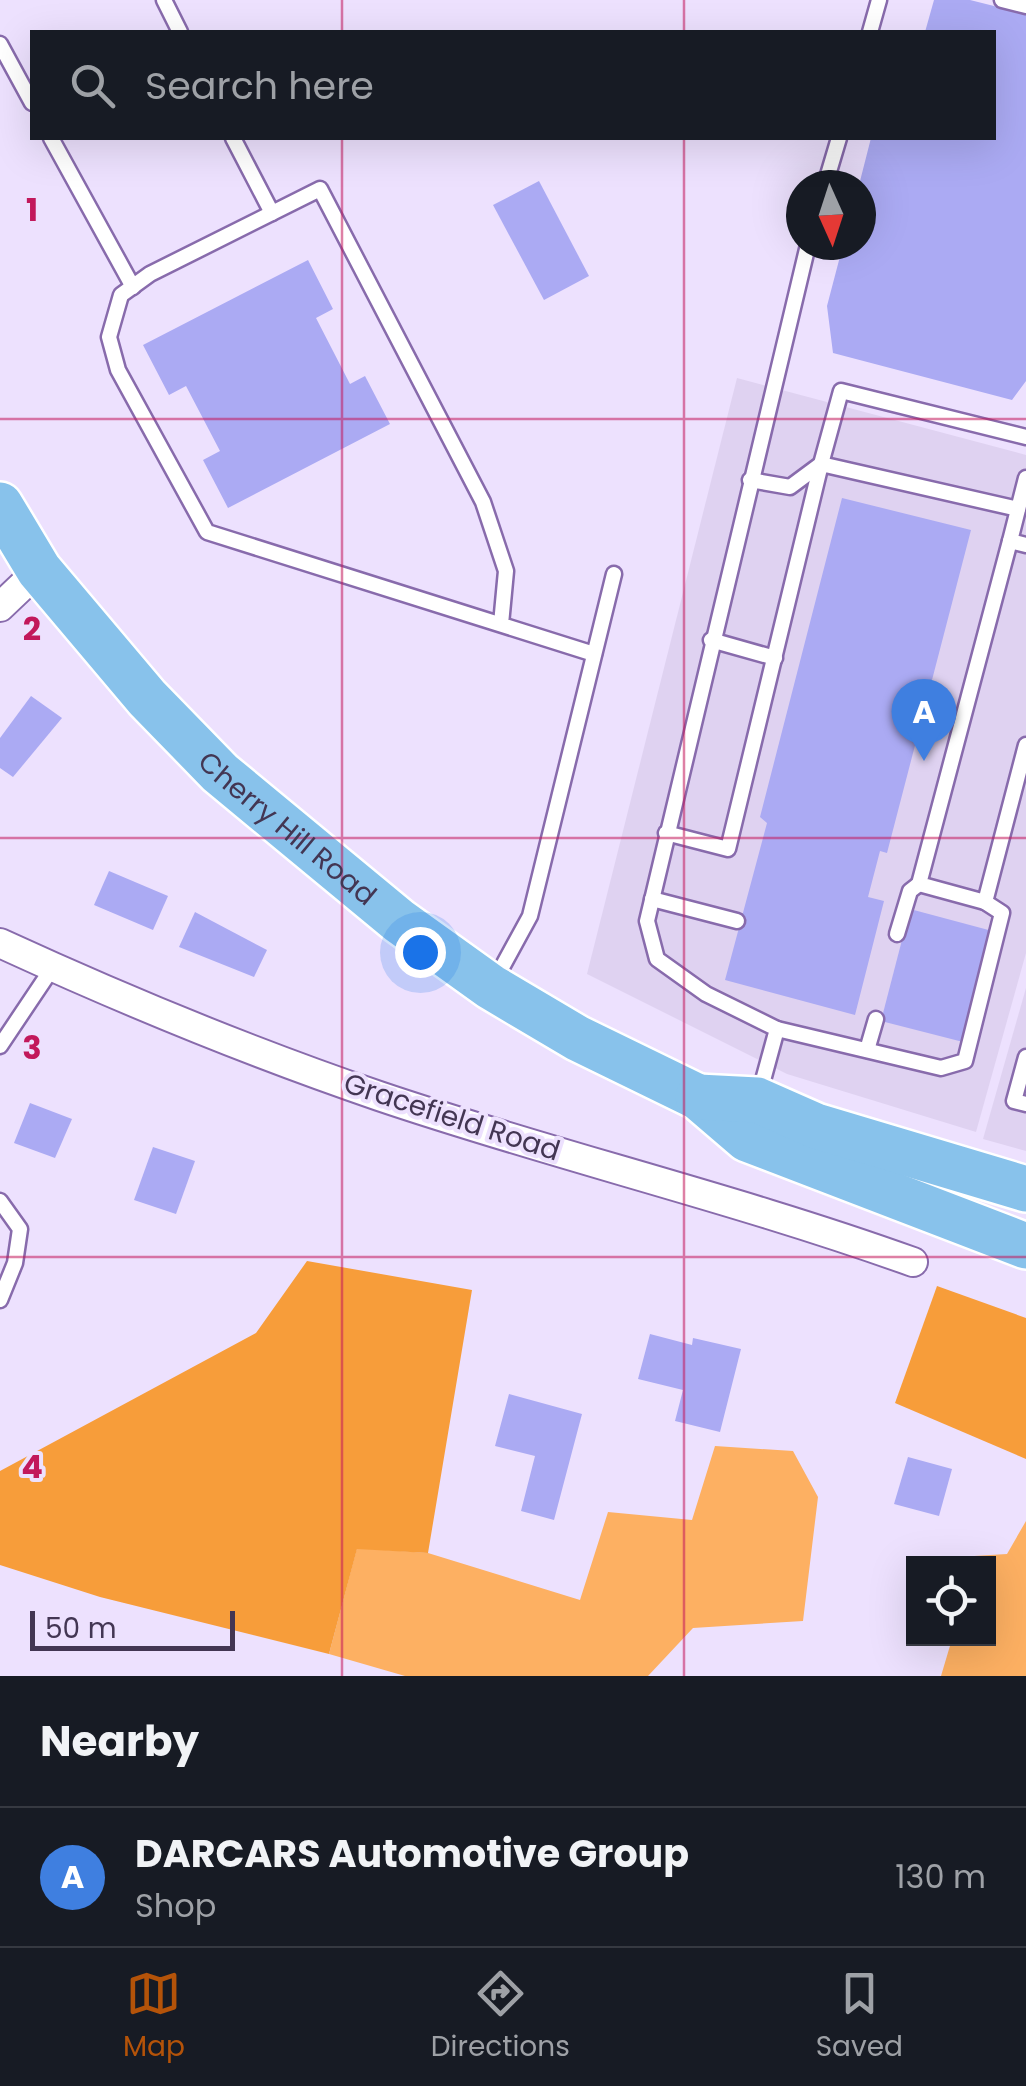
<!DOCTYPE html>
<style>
body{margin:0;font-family:Poppins,sans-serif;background:#20242c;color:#f1f3f6}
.controls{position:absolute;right:30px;bottom:30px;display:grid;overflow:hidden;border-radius:0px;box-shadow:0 10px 40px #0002}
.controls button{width:90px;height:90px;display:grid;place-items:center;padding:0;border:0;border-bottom:2px solid #363941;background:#171b24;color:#f1f3f6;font:50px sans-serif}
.compass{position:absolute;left:786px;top:170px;width:90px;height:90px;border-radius:50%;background:#171b24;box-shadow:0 10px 40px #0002;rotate:177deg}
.scale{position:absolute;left:30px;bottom:25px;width:205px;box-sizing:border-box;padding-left:10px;border:5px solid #433653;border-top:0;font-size:28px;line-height:35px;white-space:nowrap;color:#433653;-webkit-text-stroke:8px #ede1fe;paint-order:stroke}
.you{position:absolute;left:420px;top:952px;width:35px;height:35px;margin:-25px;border:8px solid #fff;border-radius:50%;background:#1a73e8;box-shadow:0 0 0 15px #1a73e833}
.badge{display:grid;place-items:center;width:65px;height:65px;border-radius:50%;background:#b45309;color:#fff;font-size:32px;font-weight:700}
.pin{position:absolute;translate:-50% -82px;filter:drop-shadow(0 2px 5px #0008)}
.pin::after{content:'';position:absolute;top:52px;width:35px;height:30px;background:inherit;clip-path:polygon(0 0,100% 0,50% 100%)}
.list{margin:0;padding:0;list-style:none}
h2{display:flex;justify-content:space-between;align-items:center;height:130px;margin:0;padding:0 40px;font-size:42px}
h2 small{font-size:32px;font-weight:400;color:#9ea1a6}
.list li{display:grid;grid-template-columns:65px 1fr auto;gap:30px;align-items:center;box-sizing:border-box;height:140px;padding:0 40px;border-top:2px solid #363941}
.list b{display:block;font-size:38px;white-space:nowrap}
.list p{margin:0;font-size:32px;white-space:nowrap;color:#9ea1a6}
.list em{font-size:32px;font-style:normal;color:#9ea1a6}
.icon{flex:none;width:55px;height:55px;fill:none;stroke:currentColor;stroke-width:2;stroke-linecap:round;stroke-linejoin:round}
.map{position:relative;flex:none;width:1026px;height:1676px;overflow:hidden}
.search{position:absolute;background:#171b24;box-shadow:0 10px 40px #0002;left:30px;right:30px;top:30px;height:110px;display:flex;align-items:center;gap:25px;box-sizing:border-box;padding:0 35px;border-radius:0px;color:#9ea1a6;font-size:38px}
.sheet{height:270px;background:#171b24}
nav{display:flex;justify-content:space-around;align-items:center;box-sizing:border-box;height:140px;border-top:2px solid #363941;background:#171b24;font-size:28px;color:#9ea1a6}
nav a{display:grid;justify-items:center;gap:5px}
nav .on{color:#b45309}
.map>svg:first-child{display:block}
.built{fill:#dfd2f1}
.green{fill:#fdb062}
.forest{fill:#f79d3a}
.building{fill:#abaaf3}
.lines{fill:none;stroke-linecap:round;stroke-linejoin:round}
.lane-casing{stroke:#886bac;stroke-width:19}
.street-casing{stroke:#886bac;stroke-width:32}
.primary-casing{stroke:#fff;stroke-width:50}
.lane{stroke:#fff;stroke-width:14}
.street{stroke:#fff;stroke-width:28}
.primary{stroke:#88c2eb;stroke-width:45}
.grid{fill:none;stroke:#c2185b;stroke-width:2.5;stroke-opacity:0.55}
.labels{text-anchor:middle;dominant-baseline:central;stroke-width:8;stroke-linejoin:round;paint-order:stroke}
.street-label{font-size:28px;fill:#433653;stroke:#ede1fe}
.grid-label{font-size:32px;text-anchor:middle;font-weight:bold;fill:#c2185b;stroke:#ede1fe;stroke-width:8;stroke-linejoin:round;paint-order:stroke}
</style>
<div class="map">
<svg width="1026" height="1676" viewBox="0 0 1026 1676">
<rect width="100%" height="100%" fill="#ede1fe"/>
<g class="built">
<polygon points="737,378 1026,455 1026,953 976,1132 787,1074 587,974"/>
<polygon points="1026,988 1026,1151 983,1139"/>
</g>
<g class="green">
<polygon points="715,1446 793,1451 818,1497 803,1621 693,1628 648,1676 405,1676 329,1654 357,1548 428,1553 580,1600 608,1512 692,1520"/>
<polygon points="1026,1521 1026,1676 941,1676 952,1639 988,1638 988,1564 972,1563 974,1556 1007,1554"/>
</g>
<g class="forest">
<polygon points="307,1261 472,1290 428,1553 357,1549 329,1654 100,1597 0,1565 0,1471 256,1333"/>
<polygon points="937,1286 1026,1318 1026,1459 895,1403"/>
</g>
<g class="building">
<polygon points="934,0 970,0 1026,14 1026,381 1012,400 833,353 827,306 843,245 861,245 859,185 871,138 994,138 994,32 925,32"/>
<polygon points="539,181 589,276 544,300 493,205"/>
<polygon points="308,260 333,309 316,318 350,384 365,376 390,424 228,508 203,460 220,451 186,386 169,395 143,345"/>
<polygon points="842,498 971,530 887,853 880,851 868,897 884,901 855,1015 725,980 767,823 760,817"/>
<polygon points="31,696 62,718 13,777 0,768 0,738"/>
<polygon points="109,871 168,896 153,930 94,905"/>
<polygon points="910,909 996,932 967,1043 881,1021"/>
<polygon points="195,912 267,950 254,977 179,947"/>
<polygon points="30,1103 72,1119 55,1158 14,1143"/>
<polygon points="153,1147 195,1161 176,1214 134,1200"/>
<polygon points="650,1334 692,1345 693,1338 741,1349 720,1432 675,1421 683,1390 638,1379"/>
<polygon points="509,1394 582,1414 554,1520 521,1511 535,1456 495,1446"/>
<polygon points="908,1457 952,1469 939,1516 894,1504"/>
</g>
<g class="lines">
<defs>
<g id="lane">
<polyline points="164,0 180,32"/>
<polyline points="1002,0 1026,6"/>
<polyline points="870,32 879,0"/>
<polyline points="0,44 32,103"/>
<polyline points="51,138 133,287"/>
<polyline points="233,138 272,213"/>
<polyline points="825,185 839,138"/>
<polyline points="1026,478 1010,541 1026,545"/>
<polyline points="750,480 790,487 821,464 841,391 1026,437"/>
<polyline points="501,624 506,571 483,502 320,189 150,274 121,295 109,337 118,370 207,532 594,654"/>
<polyline points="711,640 775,658"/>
<polyline points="666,833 728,849 821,464 1018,509"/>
<polyline points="652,899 737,921"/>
<polyline points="985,902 919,884 1010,541"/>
<polyline points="897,934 910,891 919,884"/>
<polyline points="494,982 530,916 614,574"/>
<polyline points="777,1029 941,1068 965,1061 1002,913 985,902 1026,745"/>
<polyline points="0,1046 53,967"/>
<polyline points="867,1050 876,1019"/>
<polyline points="1026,1057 1014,1101 1026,1104"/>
<polyline points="759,1095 777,1029 706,994 657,959 647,921 808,245"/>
<polyline points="0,1201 20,1229 15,1263 0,1300"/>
</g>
<g id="street">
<polyline points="0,607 39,570"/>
<path d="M0,943C124,1000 250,1052 379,1096C556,1156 738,1199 913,1262"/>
</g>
<g id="primary">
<path id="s1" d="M0,505L39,570L147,698L220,773L399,921L491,987L577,1038L698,1097L747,1139L1026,1246"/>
<polyline points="698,1097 757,1100 816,1126 1026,1189"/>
</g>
</defs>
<use href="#lane" class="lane-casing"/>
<use href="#street" class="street-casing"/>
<use href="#primary" class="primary-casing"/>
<use href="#lane" class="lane"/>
<use href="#street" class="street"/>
<use href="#primary" class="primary"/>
</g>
<path class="grid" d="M342,0V32M684,0V32M342,138V1676M684,138V1676M0,419H1026M0,838H1026M0,1257H1026"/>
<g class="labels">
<g class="street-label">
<text stroke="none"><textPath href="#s1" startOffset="435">Cherry Hill Road</textPath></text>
<text transform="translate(452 1117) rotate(18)">Gracefield Road</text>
</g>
</g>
<g class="grid-label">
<text x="32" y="221">1</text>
<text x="32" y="640">2</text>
<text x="32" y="1059">3</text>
<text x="32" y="1478">4</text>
</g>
</svg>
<div class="controls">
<button><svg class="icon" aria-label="locate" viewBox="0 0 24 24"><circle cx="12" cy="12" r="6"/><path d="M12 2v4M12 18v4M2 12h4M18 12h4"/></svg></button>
</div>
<svg class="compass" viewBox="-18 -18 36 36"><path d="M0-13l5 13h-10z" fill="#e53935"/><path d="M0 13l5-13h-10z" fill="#9ea1a6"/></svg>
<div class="scale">50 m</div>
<div class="you"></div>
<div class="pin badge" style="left:924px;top:761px;background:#3f7fe0">A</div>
<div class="search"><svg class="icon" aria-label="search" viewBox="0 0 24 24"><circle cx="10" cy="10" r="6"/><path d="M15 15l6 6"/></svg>Search here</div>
</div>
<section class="sheet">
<h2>Nearby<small></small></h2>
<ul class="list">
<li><span class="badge" style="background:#3f7fe0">A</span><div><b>DARCARS Automotive Group</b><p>Shop</p></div><em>130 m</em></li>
</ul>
</section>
<nav>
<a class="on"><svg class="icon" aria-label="map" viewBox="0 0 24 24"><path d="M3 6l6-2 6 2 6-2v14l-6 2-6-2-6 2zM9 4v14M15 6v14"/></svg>Map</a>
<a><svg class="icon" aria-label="directions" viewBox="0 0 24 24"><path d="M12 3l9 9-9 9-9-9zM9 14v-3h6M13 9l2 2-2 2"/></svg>Directions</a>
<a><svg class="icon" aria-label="saved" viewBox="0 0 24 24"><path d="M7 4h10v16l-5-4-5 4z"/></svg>Saved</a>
</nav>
